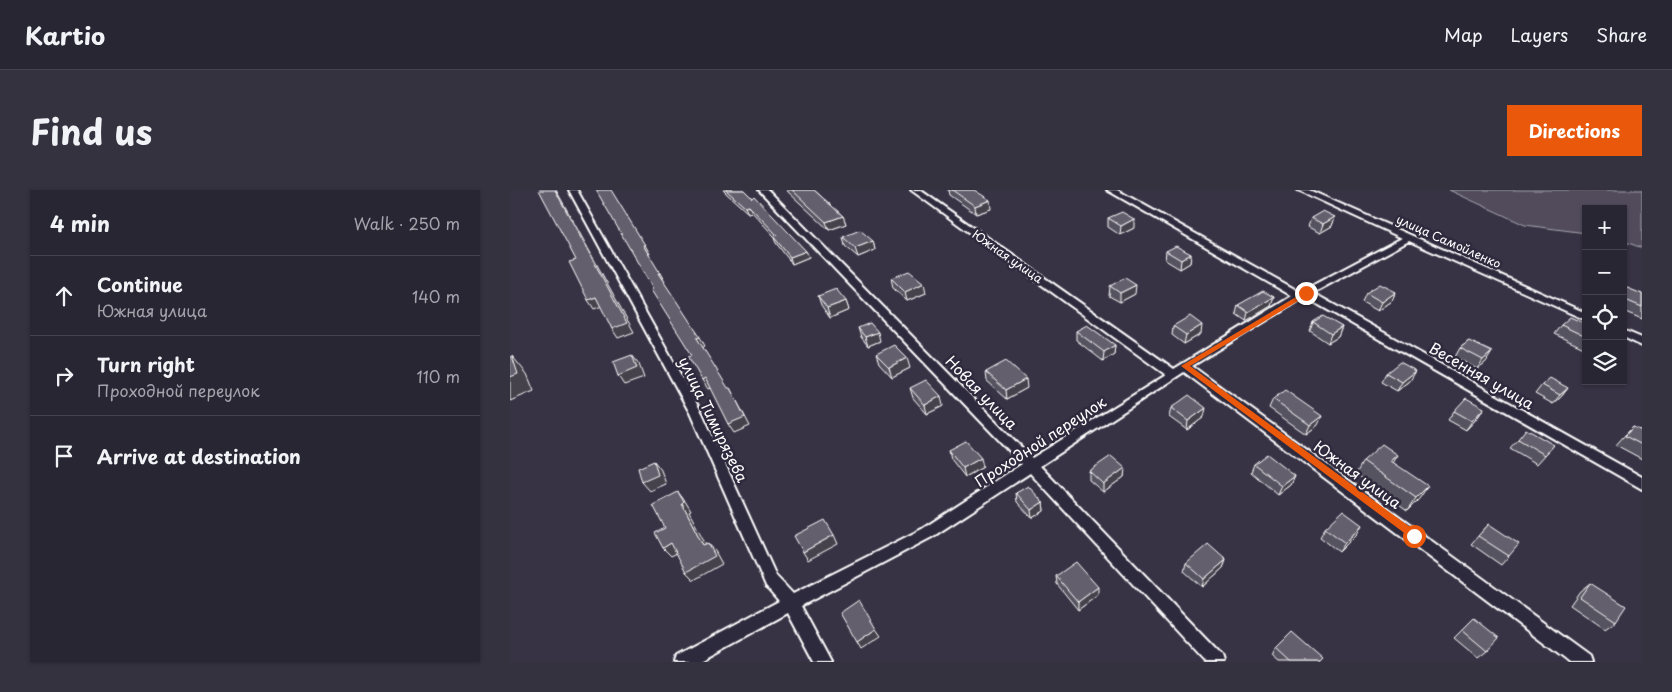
<!DOCTYPE html>
<meta charset="utf-8">
<style>
body{margin:0;font-family:"Playpen Sans",sans-serif;background:#353240;color:#f1f3f6}
.controls{position:absolute;right:15px;top:15px;display:grid;overflow:hidden;border-radius:0px;box-shadow:0 1px 4px #0004}
.controls button{width:45px;height:45px;display:grid;place-items:center;padding:0;border:0;border-bottom:1px solid #45434f;background:#292634;color:#f1f3f6;font:25px sans-serif}
.stop{position:absolute;width:15px;height:15px;margin:-11px;border:4px solid #ea580c;border-radius:50%;background:#fff}
.stop.end{background:#ea580c;border-color:#fff;box-shadow:0 1px 5px #0008}
.list{margin:0;padding:0;list-style:none}
h2{display:flex;justify-content:space-between;align-items:center;height:65px;margin:0;padding:0 20px;font-size:21px}
h2 small{font-size:16px;font-weight:400;color:#a5a5ac}
.list li{display:grid;grid-template-columns:32px 1fr auto;gap:15px;align-items:center;box-sizing:border-box;height:80px;padding:0 20px;border-top:1px solid #45434f}
.list b{display:block;font-size:19px;white-space:nowrap}
.list p{margin:0;font-size:16px;white-space:nowrap;color:#a5a5ac}
.list em{font-size:16px;font-style:normal;color:#a5a5ac}
.icon{flex:none;width:28px;height:28px;fill:none;stroke:currentColor;stroke-width:2;stroke-linecap:round;stroke-linejoin:round}
.map{position:relative;flex:none;width:1132px;height:472px;overflow:hidden;border-radius:0px}
header{display:flex;align-items:center;gap:30px;box-sizing:border-box;height:70px;padding:0 25px;background:#292634;border-bottom:1px solid #45434f}
header strong{font-size:24px}
nav{display:flex;gap:28px;margin-inline-start:auto;font-size:18px}
.intro{display:flex;align-items:center;justify-content:space-between;box-sizing:border-box;height:120px;padding:0 30px}
h1{margin:0;font-size:35px}
.button{padding:12px 22px;border-radius:0px;background:#ea580c;color:#fff;font-size:18px;font-weight:700}
main{display:flex;gap:30px;padding:0 30px}
aside{flex:1;background:#292634;border-radius:0px;box-shadow:0 1px 4px #0004}
.map>svg:first-child{display:block}
.green{fill:#514c5c;stroke:#a8a6ae}
.lines{fill:none;stroke-linecap:round;stroke-linejoin:round}
.minor-casing{stroke:#fff;stroke-width:4}
.minor{fill:#2f2a3d;fill-rule:evenodd}
.wall{fill:#55525e;stroke:#fff}
.shaded-wall{fill:#45424c;stroke:#fff}
.building{fill:#635f6d;stroke:#fff}
.route{fill:#ea580c}
.labels{text-anchor:middle;dominant-baseline:central;stroke-width:5;stroke-linejoin:round;paint-order:stroke}
.far-street-label{font-size:12px;fill:#fff;stroke:#2f2a3d}
.street-label{font-size:15px;fill:#fff;stroke:#2f2a3d}
</style>
<header>
<strong>Kartio</strong>
<nav><a>Map</a><a>Layers</a><a>Share</a></nav>
</header>
<div class="intro"><h1>Find us</h1><a class="button">Directions</a></div>
<main>
<aside>
<h2>4 min<small>Walk · 250 m</small></h2>
<ul class="list">
<li><svg class="icon" aria-label="ahead" viewBox="0 0 24 24"><path d="M12 20V5M6 11l6-6 6 6"/></svg><div><b>Continue</b><p>Южная улица</p></div><em>140 m</em></li>
<li><svg class="icon" aria-label="right" viewBox="0 0 24 24"><path d="M7 20v-9h11M14 6l5 5-5 5"/></svg><div><b>Turn right</b><p>Проходной переулок</p></div><em>110 m</em></li>
<li><svg class="icon" aria-label="arrive" viewBox="0 0 24 24"><path d="M6 21V4h12l-3 4 3 4H6"/></svg><div><b>Arrive at destination</b></div></li>
</ul>
</aside>
<div class="map">
<svg width="1132" height="472" viewBox="0 0 1132 472">
<rect width="100%" height="100%" fill="#373345"/>
<filter id="ink" filterUnits="userSpaceOnUse"><feTurbulence type="fractalNoise" baseFrequency=".02" numOctaves="2"/><feDisplacementMap in="SourceGraphic" scale="10" xChannelSelector="R" yChannelSelector="G"/><feConvolveMatrix kernelMatrix="1 2 1 2 8 2 1 2 1" color-interpolation-filters="sRGB"/></filter>
<g filter="url(#ink)">
<polygon class="green" points="939,0 1132,0 1132,58 1113,51 1113,19 1076,19 1076,43 1015,35"/>
<g class="lines">
<defs>
<g id="minor">
<polygon points="59,0 67,0 192,223 266,386 283,404 412,339 512,274 249,0 258,0 522,268 656,185 401,0 410,0 664,179 782,106 597,0 607,0 790,102 892,48 788,0 799,0 1076,123 1076,130 899,51 803,103 1132,287 1132,299 795,107 682,176 1079,466 1081,472 1059,472 674,182 530,276 712,466 714,472 695,472 520,283 422,347 291,416 321,472 304,472 278,423 189,472 164,472 166,466 269,411 256,396 180,223"/>
<polygon points="1113,140 1132,148 1132,156 1113,147"/>
</g>
</defs>
<use href="#minor" class="minor-casing"/>
<use href="#minor" class="minor"/>
</g>
<g class="wall">
<polygon points="213,0 234,0 296,61 299,67 282,74 266,53 263,46 264,46 242,22 238,23 218,5"/>
<polygon points="276,0 304,0 333,26 336,34 319,40"/>
<polygon points="438,0 464,0 481,19 466,24 439,5"/>
<polygon points="825,27 822,36 810,43 798,37 801,28"/>
<polygon points="598,28 624,38 610,45 598,37"/>
<polygon points="333,47 363,51 365,60 348,67 335,56"/>
<polygon points="656,61 681,64 680,73 670,79 655,70"/>
<polygon points="381,88 416,103 397,111 383,98"/>
<polygon points="600,96 625,104 610,112 599,106"/>
<polygon points="1113,98 1132,104 1132,129 1113,121"/>
<polygon points="886,102 882,111 868,121 852,112 856,103"/>
<polygon points="308,106 336,111 339,120 320,128 311,115"/>
<polygon points="764,107 761,116 736,131 726,124 728,115"/>
<polygon points="803,132 832,137 828,147 818,153 800,141"/>
<polygon points="1076,134 1076,159 1044,144 1051,135"/>
<polygon points="663,136 691,144 674,154 662,145"/>
<polygon points="348,138 370,151 358,156 351,147"/>
<polygon points="566,141 605,155 604,164 593,171 566,150"/>
<polygon points="959,151 976,172 967,179 945,167 950,158"/>
<polygon points="366,164 400,178 382,187 369,173"/>
<polygon points="476,182 517,198 497,209 477,191"/>
<polygon points="876,183 900,191 887,201 871,192"/>
<polygon points="1032,195 1058,198 1051,207 1043,214 1025,204"/>
<polygon points="400,198 433,216 417,224 403,208"/>
<polygon points="763,209 808,235 796,244 759,218"/>
<polygon points="661,218 694,227 677,240 659,227"/>
<polygon points="974,218 968,227 956,240 938,230 944,221"/>
<polygon points="1123,237 1132,241 1132,269 1106,255 1114,246"/>
<polygon points="1008,249 1044,255 1027,274 1000,258"/>
<polygon points="439,260 473,277 455,287 441,269"/>
<polygon points="853,271 883,272 909,309 897,321 846,284"/>
<polygon points="744,274 785,286 781,295 768,305 741,282"/>
<polygon points="615,278 614,287 593,302 579,290 579,281"/>
<polygon points="506,303 533,312 534,321 522,328 507,312"/>
<polygon points="979,334 999,366 991,375 961,354"/>
<polygon points="815,338 847,344 829,362 810,347"/>
<polygon points="716,370 713,378 692,397 674,381 676,373"/>
<polygon points="546,386 588,405 568,420 547,394"/>
<polygon points="1080,393 1106,431 1095,439 1060,415 1070,401"/>
<polygon points="964,428 977,461 968,468 944,448"/>
<polygon points="766,458 810,472 769,472 762,466"/>
</g>
<g class="shaded-wall">
<polygon points="45,0 46,0 124,142 108,148 102,139"/>
<polygon points="480,10 481,19 466,24 465,16"/>
<polygon points="239,16 242,22 238,23 235,17"/>
<polygon points="333,26 336,34 319,40 316,32"/>
<polygon points="825,27 822,36 810,43 813,34"/>
<polygon points="624,29 624,38 610,45 611,36"/>
<polygon points="363,51 365,60 348,67 345,58"/>
<polygon points="133,55 135,55 140,64 138,64"/>
<polygon points="296,61 299,67 282,74 280,67"/>
<polygon points="681,64 680,73 670,79 671,70"/>
<polygon points="148,83 150,83 155,92 154,92"/>
<polygon points="414,93 416,103 397,111 395,102"/>
<polygon points="626,95 625,104 610,112 610,103"/>
<polygon points="886,102 882,111 868,121 872,112"/>
<polygon points="86,107 92,116 84,119 78,110"/>
<polygon points="764,107 761,116 736,131 738,122"/>
<polygon points="336,111 339,120 320,128 317,118"/>
<polygon points="692,135 691,144 674,154 676,145"/>
<polygon points="832,137 828,147 818,153 821,144"/>
<polygon points="368,142 370,151 358,156 355,147"/>
<polygon points="190,147 195,156 192,158 187,148"/>
<polygon points="605,155 604,164 593,171 594,162"/>
<polygon points="982,162 976,172 967,179 973,170"/>
<polygon points="122,165 129,174 134,188 114,195 108,186"/>
<polygon points="2,166 17,184 24,201 0,211 0,187"/>
<polygon points="397,168 400,178 382,187 379,177"/>
<polygon points="906,181 900,191 887,201 892,192"/>
<polygon points="195,188 201,198 198,199 192,190"/>
<polygon points="516,189 517,198 497,209 496,200"/>
<polygon points="220,198 240,236 224,243 218,234"/>
<polygon points="1058,198 1051,207 1043,214 1050,205"/>
<polygon points="431,206 433,216 417,224 415,215"/>
<polygon points="696,218 694,227 677,240 678,231"/>
<polygon points="974,218 968,227 956,240 962,231"/>
<polygon points="812,226 808,235 796,244 800,235"/>
<polygon points="888,265 880,278 881,271"/>
<polygon points="471,268 473,277 455,287 453,278"/>
<polygon points="144,271 151,280 156,294 140,301 132,292"/>
<polygon points="615,278 614,287 593,302 593,294"/>
<polygon points="785,286 781,295 768,305 772,296"/>
<polygon points="918,296 909,309 897,321 906,308"/>
<polygon points="168,302 175,311 181,321 179,322 201,364 193,355 172,314"/>
<polygon points="533,312 534,321 522,328 521,320"/>
<polygon points="852,335 847,344 829,362 835,353"/>
<polygon points="324,345 328,354 298,370 293,362"/>
<polygon points="161,353 169,362 161,366 153,358"/>
<polygon points="198,353 205,361 212,374 184,390 176,382"/>
<polygon points="716,370 713,378 692,397 694,389"/>
<polygon points="588,397 588,405 568,420 568,412"/>
<polygon points="366,439 371,446 351,459 347,452"/>
</g>
<g class="building">
<polygon points="29,0 45,0 117,133 102,139 86,107 78,110 59,72 66,70"/>
<polygon points="86,0 101,0 135,55 133,55 150,83 148,83 190,147 187,148 218,198 220,198 235,227 218,234 195,188 192,190 178,166 182,165 141,100 143,99"/>
<polygon points="216,0 234,0 242,8 244,6 296,61 280,67 263,46 267,45 239,16 235,17"/>
<polygon points="282,0 304,0 333,26 316,32"/>
<polygon points="442,0 464,0 480,10 465,16"/>
<polygon points="813,21 825,27 813,34 801,28"/>
<polygon points="612,22 624,29 611,36 598,28"/>
<polygon points="350,40 363,51 345,58 333,47"/>
<polygon points="666,56 681,64 671,70 656,61"/>
<polygon points="399,81 414,93 395,102 381,88"/>
<polygon points="615,88 626,95 610,103 600,96"/>
<polygon points="870,94 886,102 872,112 856,103"/>
<polygon points="1115,97 1132,104 1132,117 1113,109 1113,98"/>
<polygon points="326,99 336,111 317,118 308,106"/>
<polygon points="753,101 764,107 738,122 728,115"/>
<polygon points="680,126 692,135 676,145 663,136"/>
<polygon points="813,126 832,137 821,144 803,132"/>
<polygon points="1060,127 1076,134 1076,147 1051,135"/>
<polygon points="360,133 368,142 355,147 348,138"/>
<polygon points="577,135 605,155 594,162 566,141"/>
<polygon points="959,151 982,162 973,170 950,158"/>
<polygon points="384,155 397,168 379,177 366,164"/>
<polygon points="122,165 127,178 108,186 103,172"/>
<polygon points="2,166 8,184 0,187 0,167"/>
<polygon points="496,171 516,189 496,200 476,182"/>
<polygon points="890,172 906,181 892,192 876,183"/>
<polygon points="1040,188 1058,198 1050,205 1032,195"/>
<polygon points="416,190 431,206 415,215 400,198"/>
<polygon points="775,200 812,226 800,235 763,209"/>
<polygon points="679,205 696,218 678,231 661,218"/>
<polygon points="956,208 974,218 962,231 944,221"/>
<polygon points="1123,237 1132,241 1132,255 1115,246"/>
<polygon points="1016,239 1044,255 1035,265 1008,249"/>
<polygon points="456,251 471,268 453,278 439,260"/>
<polygon points="872,254 888,265 881,271 918,296 906,308 853,271"/>
<polygon points="757,264 785,286 772,296 744,274"/>
<polygon points="601,266 615,278 593,294 579,281"/>
<polygon points="144,271 148,285 132,292 128,278"/>
<polygon points="518,296 533,312 521,320 506,303"/>
<polygon points="168,302 174,312 172,314 193,355 198,353 205,366 176,382 161,353 153,358 145,343 155,338 143,315"/>
<polygon points="833,321 852,335 835,353 815,338"/>
<polygon points="315,330 324,345 293,362 284,346"/>
<polygon points="979,334 1009,354 999,366 968,346"/>
<polygon points="698,354 716,370 694,389 676,373"/>
<polygon points="566,372 588,397 568,412 546,386"/>
<polygon points="1080,393 1116,416 1106,431 1070,407"/>
<polygon points="349,410 366,439 347,452 330,423"/>
<polygon points="964,428 989,448 977,461 952,440"/>
<polygon points="782,442 813,469 810,472 781,472 766,458"/>
</g>
</g>
<polygon class="route" points="796,101 799,103 798,105 680,176 908,343 908,348 901,348 671,176"/>
<g class="labels">
<g class="far-street-label">
<text transform="translate(939 51) rotate(24)">улица Самойленко</text>
<text transform="translate(498 66) rotate(35)">Южная улица</text>
</g>
<g class="street-label">
<text transform="translate(972 185) rotate(30)">Весенняя улица</text>
<text transform="translate(472 202) rotate(46)">Новая улица</text>
<text transform="translate(204 229) rotate(64)">улица Тимирязева</text>
<text transform="translate(530 251) rotate(-33)">Проходной переулок</text>
<text transform="translate(848 284) rotate(36)">Южная улица</text>
</g>
</g>
</svg>
<div class="controls">
<button>+</button>
<button>−</button>
<button><svg class="icon" aria-label="locate" viewBox="0 0 24 24"><circle cx="12" cy="12" r="6"/><path d="M12 2v4M12 18v4M2 12h4M18 12h4"/></svg></button>
<button><svg class="icon" aria-label="layers" viewBox="0 0 24 24"><path d="M12 4l9 5-9 5-9-5zM3 14l9 5 9-5"/></svg></button>
</div>
<div class="stop" style="left:904px;top:346px"></div>
<div class="stop end" style="left:796px;top:103px"></div>
</div>
</main>
